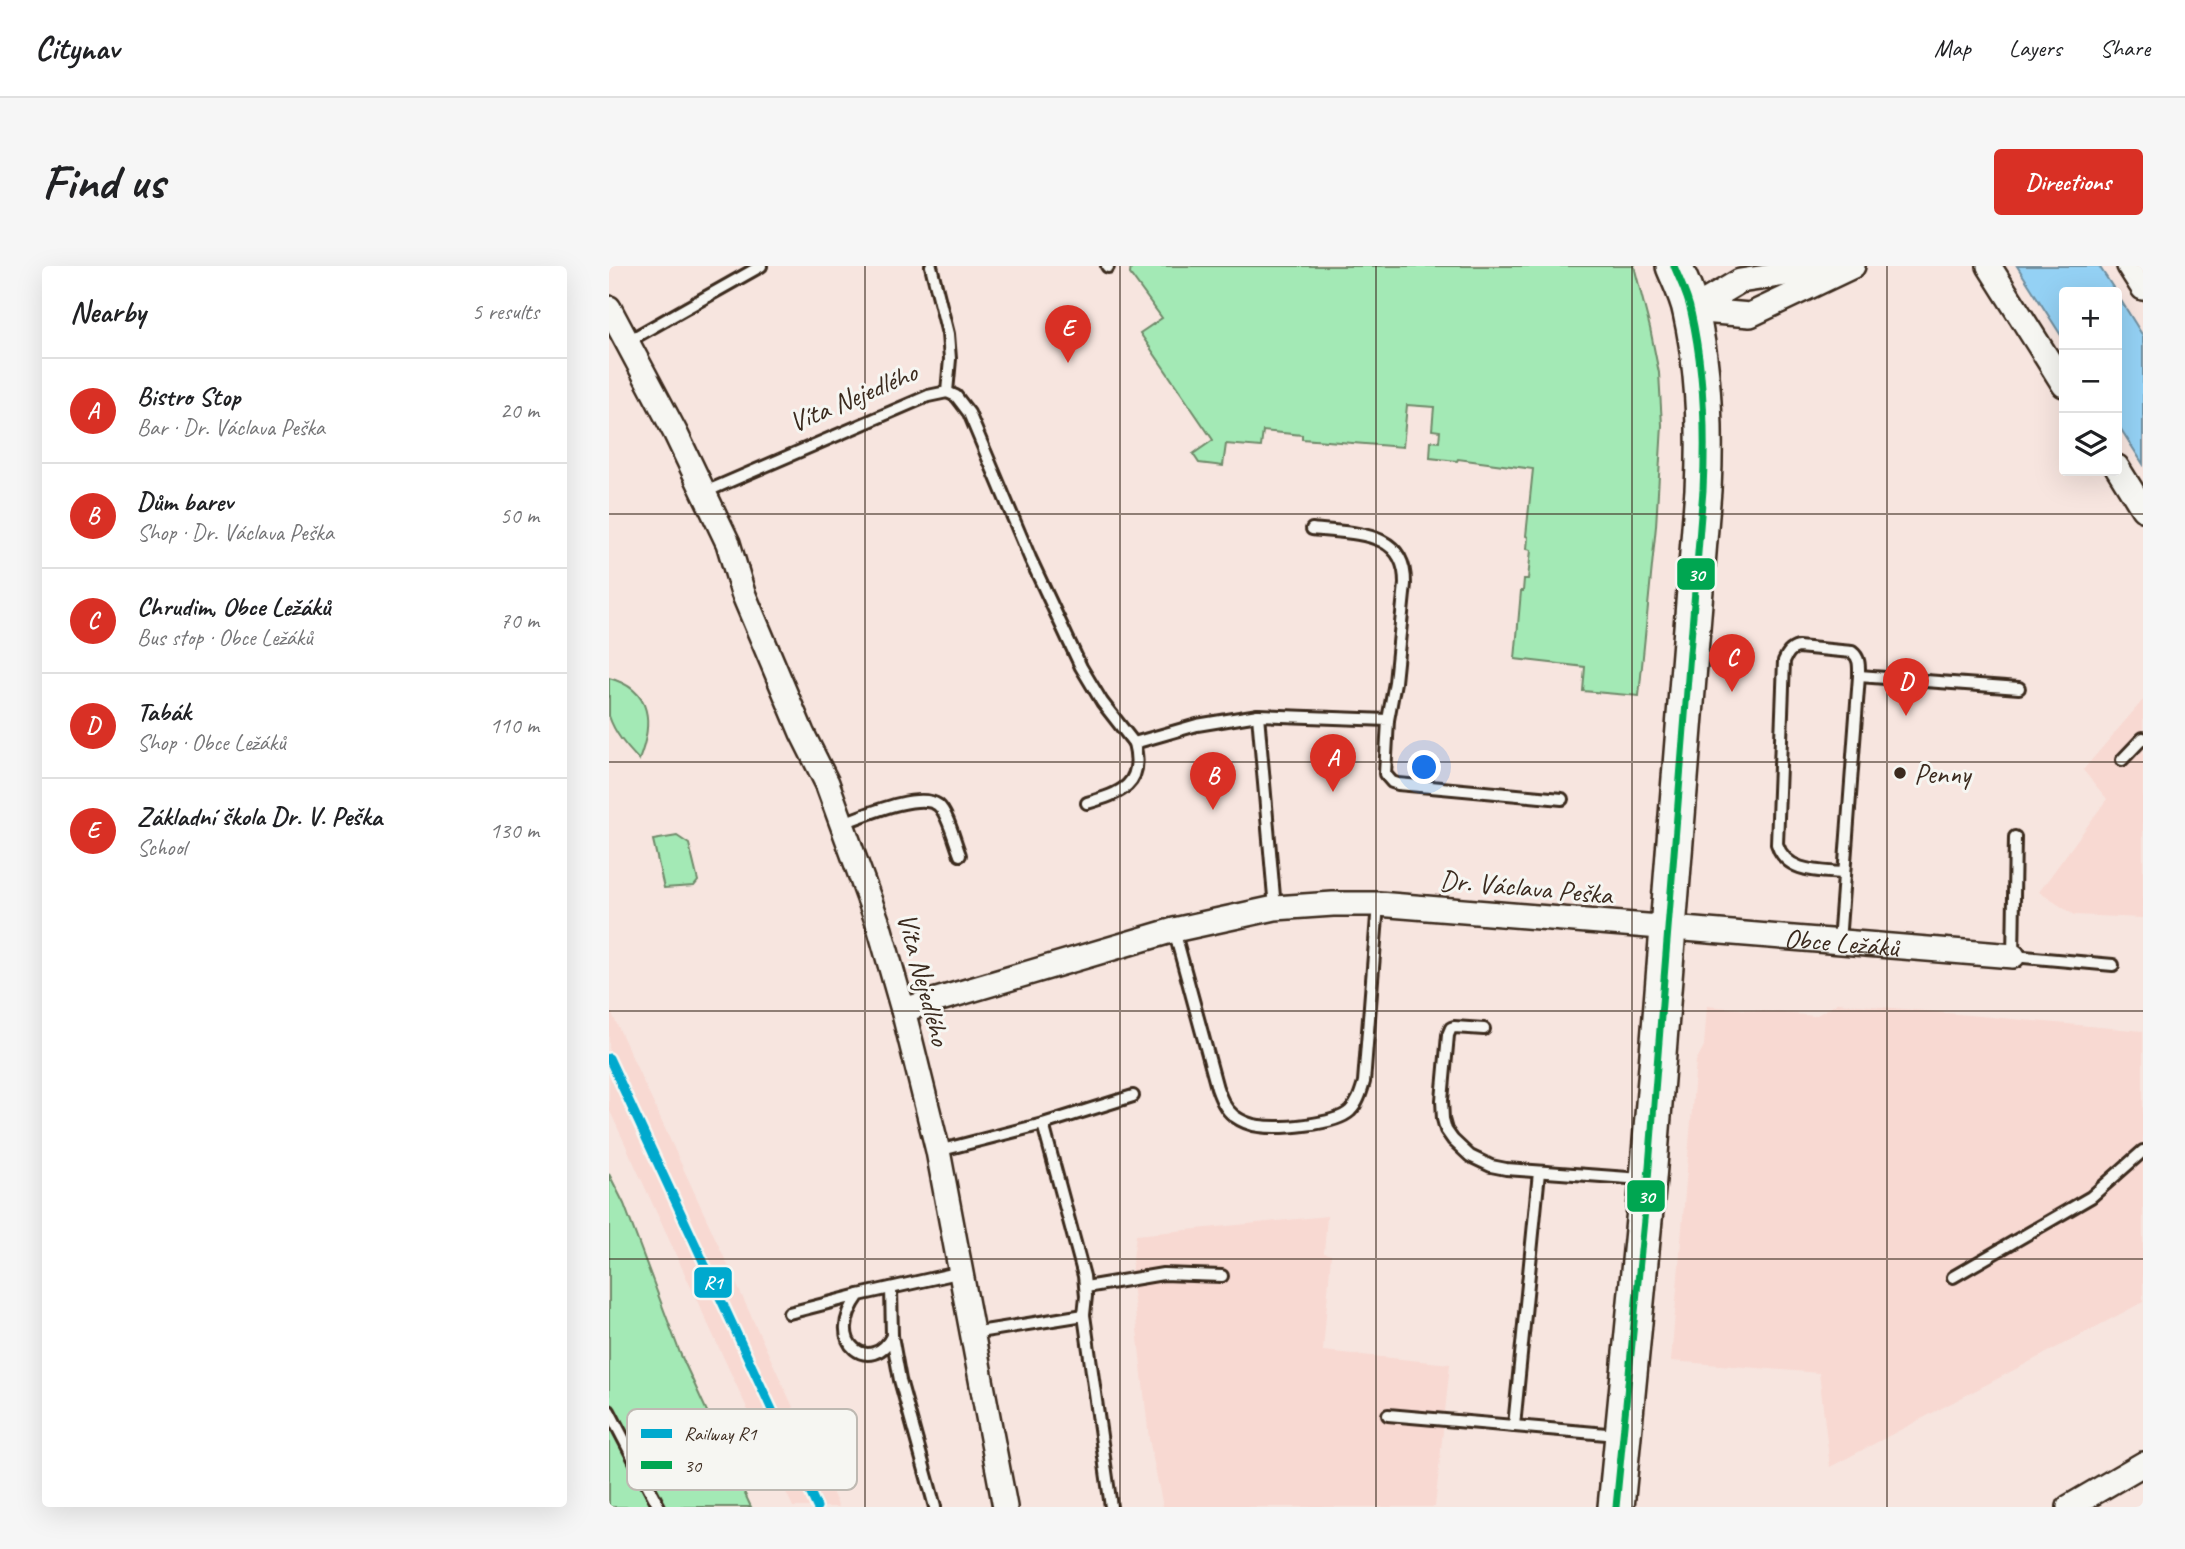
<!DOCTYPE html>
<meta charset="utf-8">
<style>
body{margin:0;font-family:Caveat,sans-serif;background:#f6f6f6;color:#202124}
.controls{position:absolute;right:21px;top:21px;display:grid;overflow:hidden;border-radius:7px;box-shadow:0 7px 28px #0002}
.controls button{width:63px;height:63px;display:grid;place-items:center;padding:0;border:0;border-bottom:2px solid #e0e0e0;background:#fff;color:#202124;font:35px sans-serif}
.you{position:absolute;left:816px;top:502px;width:24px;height:24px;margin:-18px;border:5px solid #fff;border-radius:50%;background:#1a73e8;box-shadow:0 0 0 10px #1a73e833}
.badge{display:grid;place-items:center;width:46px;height:46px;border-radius:50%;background:#d93025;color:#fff;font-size:23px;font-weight:700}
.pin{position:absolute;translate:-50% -58px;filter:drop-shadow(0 2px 4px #0008)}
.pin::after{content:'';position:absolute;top:37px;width:24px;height:21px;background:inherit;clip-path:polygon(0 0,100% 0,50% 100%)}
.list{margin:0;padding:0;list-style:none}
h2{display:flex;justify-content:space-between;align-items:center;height:91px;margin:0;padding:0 28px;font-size:30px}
h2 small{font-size:23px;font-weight:400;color:#757577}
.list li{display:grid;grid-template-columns:46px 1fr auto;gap:21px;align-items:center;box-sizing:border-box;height:105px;padding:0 28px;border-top:2px solid #e0e0e0}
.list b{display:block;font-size:26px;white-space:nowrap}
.list p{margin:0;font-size:23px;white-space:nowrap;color:#757577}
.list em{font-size:23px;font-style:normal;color:#757577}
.icon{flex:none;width:38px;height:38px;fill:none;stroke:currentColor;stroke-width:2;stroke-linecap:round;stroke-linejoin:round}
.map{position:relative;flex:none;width:1534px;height:1241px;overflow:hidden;border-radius:7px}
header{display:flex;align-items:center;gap:42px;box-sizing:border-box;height:98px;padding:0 35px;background:#fff;border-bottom:2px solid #e0e0e0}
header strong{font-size:33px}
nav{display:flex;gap:38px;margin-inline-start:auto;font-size:24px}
.intro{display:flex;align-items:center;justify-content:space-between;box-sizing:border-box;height:168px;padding:0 42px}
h1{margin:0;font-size:49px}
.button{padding:18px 32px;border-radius:7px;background:#d93025;color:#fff;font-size:24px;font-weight:700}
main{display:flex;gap:42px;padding:0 42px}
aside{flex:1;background:#fff;border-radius:7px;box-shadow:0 7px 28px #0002}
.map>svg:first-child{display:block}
.built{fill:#f8d9d2}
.green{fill:#a3e9b5;stroke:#6f8a6a;stroke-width:2}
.water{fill:#94d1f4;stroke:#708e9e;stroke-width:2}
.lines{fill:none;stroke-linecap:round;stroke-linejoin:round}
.lane-casing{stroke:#3b2a1e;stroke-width:16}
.street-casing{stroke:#3b2a1e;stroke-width:28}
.primary-casing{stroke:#3b2a1e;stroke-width:40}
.lane{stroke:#f6f6f2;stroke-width:10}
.street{stroke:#f6f6f2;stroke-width:23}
.primary{stroke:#f6f6f2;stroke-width:35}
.bus-1-casing{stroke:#f6f6f2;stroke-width:12}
.bus-1{stroke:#00a651;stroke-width:7}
.rail-1-casing{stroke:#f6f6f2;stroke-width:14}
.rail-1{stroke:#00a9ce;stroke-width:9}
.grid{fill:none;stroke:#3b2a1e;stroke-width:2;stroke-opacity:0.55}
.poi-dot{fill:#3b2a1e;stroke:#f6f6f2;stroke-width:2.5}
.labels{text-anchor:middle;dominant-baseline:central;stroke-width:6;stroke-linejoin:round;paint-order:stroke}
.street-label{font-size:28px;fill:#3b2a1e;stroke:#f6f6f2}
.poi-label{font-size:28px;fill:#3b2a1e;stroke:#f6f6f2;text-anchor:start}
.key{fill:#f6f6f2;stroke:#beb9b2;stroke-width:2}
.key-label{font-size:19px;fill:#3b2a1e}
.line-badge{stroke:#f6f6f2;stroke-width:2.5}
.badge-label{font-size:19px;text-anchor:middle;font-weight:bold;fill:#fff}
</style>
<header>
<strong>Citynav</strong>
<nav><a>Map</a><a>Layers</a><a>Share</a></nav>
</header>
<div class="intro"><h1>Find us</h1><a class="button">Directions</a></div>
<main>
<aside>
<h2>Nearby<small>5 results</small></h2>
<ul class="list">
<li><span class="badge">A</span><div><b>Bistro Stop</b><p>Bar · Dr. Václava Peška</p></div><em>20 m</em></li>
<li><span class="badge">B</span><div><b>Dům barev</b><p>Shop · Dr. Václava Peška</p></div><em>50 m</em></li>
<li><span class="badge">C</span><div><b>Chrudim, Obce Ležáků</b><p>Bus stop · Obce Ležáků</p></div><em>70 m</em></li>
<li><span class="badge">D</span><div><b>Tabák</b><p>Shop · Obce Ležáků</p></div><em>110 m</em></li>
<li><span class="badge">E</span><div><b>Základní škola Dr. V. Peška</b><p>School</p></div><em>130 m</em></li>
</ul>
</aside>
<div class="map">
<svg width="1534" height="1241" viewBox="0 0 1534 1241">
<rect width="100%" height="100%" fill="#f7e5df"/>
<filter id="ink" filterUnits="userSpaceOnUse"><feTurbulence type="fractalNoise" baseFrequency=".0143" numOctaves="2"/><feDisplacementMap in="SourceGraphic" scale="14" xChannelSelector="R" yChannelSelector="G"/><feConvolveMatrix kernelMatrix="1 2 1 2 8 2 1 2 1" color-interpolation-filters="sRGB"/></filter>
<g filter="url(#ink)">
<g class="built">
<polygon points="1534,434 1534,652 1465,649 1430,626 1498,533 1474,504"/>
<polygon points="1229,737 1534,765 1534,1036 1221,1201 1210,1107 1062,1095 1087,795 1095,780 1098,740 1206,750"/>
<polygon points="0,742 6,754 230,1241 184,1241 85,1028 0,843"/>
<polygon points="718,950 715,987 722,989 714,1085 841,1098 826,1241 554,1241 540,1173 522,1008 527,969"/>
</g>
<g class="green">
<polygon points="522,0 1025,0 1041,62 1050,107 1053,159 1047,260 1030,430 974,425 976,401 906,393 912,325 914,325 915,313 919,313 922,284 918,283 919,271 917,270 924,203 849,193 848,195 821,192 822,175 830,176 831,165 823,164 825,141 798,139 794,181 693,173 693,169 654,165 652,181 617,178 614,200 590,197 584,188 604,174 531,67 553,52 521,8"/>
<path d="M0,412C44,424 44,458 30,494C17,480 6,468 0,450Z"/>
<polygon points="68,570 80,578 89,615 85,620 55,622 44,574"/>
<polygon points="0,908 15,938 71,1087 142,1241 0,1241"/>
</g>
<g class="water">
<polygon points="1408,0 1490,0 1507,26 1455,26 1455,74"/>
<polygon points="1508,28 1534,70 1534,198 1508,157"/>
</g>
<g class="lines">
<defs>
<g id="lane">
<polyline points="498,0 499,1"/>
<polyline points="19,75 152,0"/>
<polyline points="338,126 347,130 360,147 421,292 472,401 493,436 525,477"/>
<polyline points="96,226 319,130 338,126 341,93 339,68 322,0"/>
<path d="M703,263C743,268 797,263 796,318L786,416L779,454"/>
<polyline points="1250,410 1410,422"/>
<polyline points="649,449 666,642"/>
<polyline points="1513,494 1534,472"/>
<path d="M478,537C512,527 536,519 525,477L588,459L649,449L779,454L776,508L783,516L789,518L953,533"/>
<path d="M234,557C254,550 310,525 329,539C339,547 346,577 351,589"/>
<polyline points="1406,571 1404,690 1504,699"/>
<path d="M565,664L608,822C612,833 616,843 625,850C632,855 641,859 650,860C670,863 726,859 741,845C749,837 752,826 755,816L769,638"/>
<path d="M1230,676L1250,410C1250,400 1251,392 1243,386L1189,381C1181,383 1178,388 1175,395L1168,578C1177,607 1210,605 1235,607"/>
<polyline points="875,763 845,761 842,762 839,769 833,834 834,853 837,864 844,874 861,890 882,900 897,903 1033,913"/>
<polyline points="434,858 524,830"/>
<polyline points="329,885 434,858 475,1010 477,1030 475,1049"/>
<polyline points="1344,1011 1482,931 1534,885"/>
<polyline points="477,1021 554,1008 613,1010"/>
<polyline points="282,1022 283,1070"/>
<polyline points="180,1047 250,1029"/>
<polyline points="363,1067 475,1049 502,1241"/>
<polyline points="0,1145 50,1241"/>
<polyline points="779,1149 1009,1169"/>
<polyline points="905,1160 930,906"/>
<path d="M326,1241L291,1114L283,1070C264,1109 213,1079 250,1029L353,1006"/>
</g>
<g id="street">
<polyline points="1380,0 1455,119"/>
<polyline points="1520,0 1534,22"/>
<polyline points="0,42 66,166 119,277 134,327 193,467 218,517 270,660 294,744 329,885 396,1241"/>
<polyline points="1082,44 1141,49 1244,0"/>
<polyline points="1082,44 1131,15 1230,0"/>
<polyline points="1508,201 1534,243"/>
<path id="s1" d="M294,744L565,664L666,642L724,638H769L1404,690"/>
<polyline points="1460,1241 1534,1198"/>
</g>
<path id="primary" d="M1007,1241L1039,913L1094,224C1097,165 1095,104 1082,46C1079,30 1071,15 1065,0"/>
</defs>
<use href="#lane" class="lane-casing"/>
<use href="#street" class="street-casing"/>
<use href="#primary" class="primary-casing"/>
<use href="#lane" class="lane"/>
<use href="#street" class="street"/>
<use href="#primary" class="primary"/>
<defs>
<path id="bus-1" d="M1007,1241L1039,913L1094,224C1097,165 1095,104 1082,46C1079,30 1071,15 1065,0"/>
</defs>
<use href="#bus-1" class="bus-1-casing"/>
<use href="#bus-1" class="bus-1"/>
<defs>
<polyline id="rail-1" points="0,792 208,1241"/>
</defs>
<use href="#rail-1" class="rail-1-casing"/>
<use href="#rail-1" class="rail-1"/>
</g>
</g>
<path class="grid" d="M256,0V1241M511,0V1241M767,0V1241M1023,0V1241M1278,0V1241M0,248H1534M0,496H1534M0,745H1534M0,993H1534"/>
<circle class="poi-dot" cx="1291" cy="507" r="7"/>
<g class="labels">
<g class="street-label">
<text transform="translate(244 131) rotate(-23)">Víta Nejedlého</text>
<text transform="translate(917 621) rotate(5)">Dr. Václava Peška</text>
<text stroke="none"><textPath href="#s1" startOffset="954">Obce Ležáků</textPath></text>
<text transform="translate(315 713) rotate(75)">Víta Nejedlého</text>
</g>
<g class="poi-label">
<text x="1305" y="507">Penny</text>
</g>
</g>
<rect x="18" y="1143" width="230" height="81" rx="10" class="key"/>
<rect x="32" y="1163" width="31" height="9" fill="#00a9ce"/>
<rect x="32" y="1195" width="31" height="8" fill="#00a651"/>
<g class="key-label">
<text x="75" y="1174">Railway R1</text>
<text x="75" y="1206">30</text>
</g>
<g class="line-badge">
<rect x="1067" y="291" width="40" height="34" rx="7" fill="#00a651"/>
<rect x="1017" y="913" width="40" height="34" rx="7" fill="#00a651"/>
<rect x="84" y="1000" width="40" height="33" rx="7" fill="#00a9ce"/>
</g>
<g class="badge-label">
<text x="1087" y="315">30</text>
<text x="1037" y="937">30</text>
<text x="104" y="1023">R1</text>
</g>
</svg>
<div class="controls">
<button>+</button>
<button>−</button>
<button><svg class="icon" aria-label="layers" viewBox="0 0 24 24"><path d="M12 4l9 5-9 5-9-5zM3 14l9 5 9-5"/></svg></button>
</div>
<div class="you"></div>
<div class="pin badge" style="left:724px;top:526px">A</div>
<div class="pin badge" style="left:604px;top:544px">B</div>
<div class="pin badge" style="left:1123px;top:426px">C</div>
<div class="pin badge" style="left:1297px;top:450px">D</div>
<div class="pin badge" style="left:459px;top:97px">E</div>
</div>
</main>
